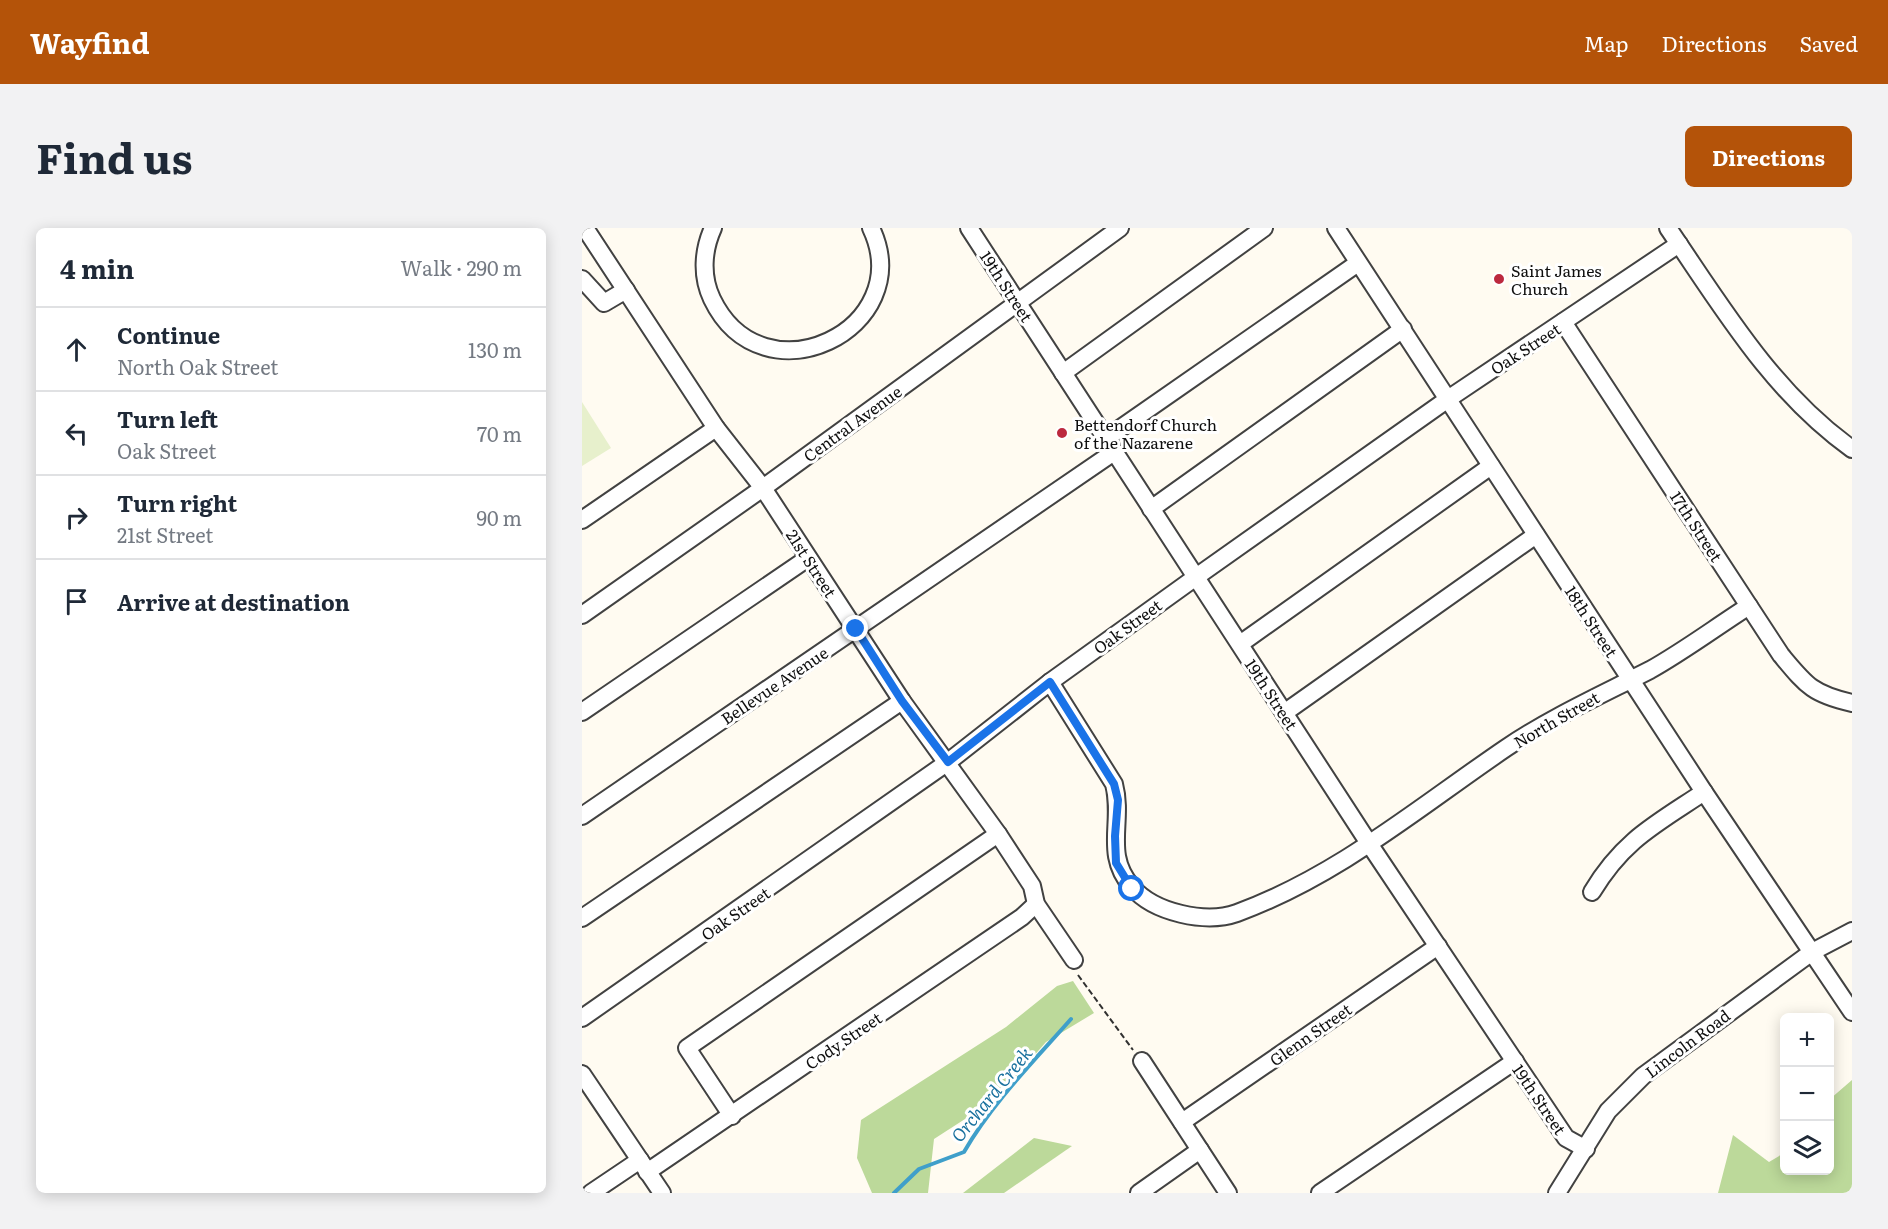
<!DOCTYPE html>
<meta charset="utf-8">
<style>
body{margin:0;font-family:Literata,serif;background:#f2f2f3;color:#1f2937}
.controls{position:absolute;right:18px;bottom:18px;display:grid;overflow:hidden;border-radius:9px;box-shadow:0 3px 15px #0003}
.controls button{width:54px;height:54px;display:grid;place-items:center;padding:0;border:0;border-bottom:2px solid #e0e1e3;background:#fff;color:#1f2937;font:30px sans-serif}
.stop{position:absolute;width:18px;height:18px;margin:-14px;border:4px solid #1a73e8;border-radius:50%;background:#fff}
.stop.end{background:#1a73e8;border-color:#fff;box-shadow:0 2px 6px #0008}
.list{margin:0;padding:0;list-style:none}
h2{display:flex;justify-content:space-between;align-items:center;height:78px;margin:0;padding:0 24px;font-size:26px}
h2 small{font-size:20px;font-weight:400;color:#747a83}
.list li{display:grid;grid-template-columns:39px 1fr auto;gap:18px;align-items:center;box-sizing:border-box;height:84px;padding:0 24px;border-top:2px solid #e0e1e3}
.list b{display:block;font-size:22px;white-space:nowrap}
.list p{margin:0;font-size:20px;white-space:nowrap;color:#747a83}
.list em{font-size:20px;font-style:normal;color:#747a83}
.icon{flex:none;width:33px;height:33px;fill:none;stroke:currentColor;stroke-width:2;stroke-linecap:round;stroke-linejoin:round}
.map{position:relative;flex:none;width:1270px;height:965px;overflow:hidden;border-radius:9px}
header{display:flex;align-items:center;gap:36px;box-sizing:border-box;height:84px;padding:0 30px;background:#b45309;color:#fff}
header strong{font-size:28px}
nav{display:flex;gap:33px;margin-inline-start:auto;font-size:21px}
.intro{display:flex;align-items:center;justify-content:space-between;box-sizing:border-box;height:144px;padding:0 36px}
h1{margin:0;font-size:42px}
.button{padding:15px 27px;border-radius:9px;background:#b45309;color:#fff;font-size:21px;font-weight:700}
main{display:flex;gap:36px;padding:0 36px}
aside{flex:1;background:#fff;border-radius:9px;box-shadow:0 3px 15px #0003}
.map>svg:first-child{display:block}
.forest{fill:#bcd99a}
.pitch{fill:#e7f0cc}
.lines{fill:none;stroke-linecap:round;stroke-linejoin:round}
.stream{stroke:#3f9fca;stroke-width:4}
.minor-casing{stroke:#424242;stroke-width:20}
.path{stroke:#313131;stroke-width:2;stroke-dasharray:6 3;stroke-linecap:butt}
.minor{stroke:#fff;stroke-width:16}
.route{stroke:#1a73e8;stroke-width:8}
.poi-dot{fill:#bc293e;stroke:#fff;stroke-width:2}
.labels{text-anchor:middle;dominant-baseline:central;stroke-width:6;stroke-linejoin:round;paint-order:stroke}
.poi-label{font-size:16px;fill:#0f0f0f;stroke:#fff;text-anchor:start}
.street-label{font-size:16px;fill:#0f0f0f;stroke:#fff}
.water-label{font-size:18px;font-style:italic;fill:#1a719e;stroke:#fff}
</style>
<header>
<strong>Wayfind</strong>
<nav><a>Map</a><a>Directions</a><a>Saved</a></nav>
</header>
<div class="intro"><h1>Find us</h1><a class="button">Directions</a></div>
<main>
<aside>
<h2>4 min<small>Walk · 290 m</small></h2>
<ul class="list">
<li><svg class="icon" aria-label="ahead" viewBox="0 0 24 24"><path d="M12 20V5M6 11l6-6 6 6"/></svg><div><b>Continue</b><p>North Oak Street</p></div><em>130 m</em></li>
<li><svg class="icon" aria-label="left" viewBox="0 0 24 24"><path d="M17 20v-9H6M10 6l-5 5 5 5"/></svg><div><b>Turn left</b><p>Oak Street</p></div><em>70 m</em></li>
<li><svg class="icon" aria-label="right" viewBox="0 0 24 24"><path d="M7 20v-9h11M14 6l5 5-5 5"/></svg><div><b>Turn right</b><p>21st Street</p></div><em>90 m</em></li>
<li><svg class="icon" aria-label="arrive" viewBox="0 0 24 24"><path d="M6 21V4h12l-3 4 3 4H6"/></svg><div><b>Arrive at destination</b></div></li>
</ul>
</aside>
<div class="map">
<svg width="1270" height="965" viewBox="0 0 1270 965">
<rect width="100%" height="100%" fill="#fffbf1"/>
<g class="forest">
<polygon points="491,753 512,785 464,814 414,871 352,911 346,965 290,965 275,930 279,892 424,799 475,758"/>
<polygon points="1270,852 1270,965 1136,965 1151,907 1187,934 1202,925 1202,942 1248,942 1248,871"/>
<polygon points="452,910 490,918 422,965 381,965"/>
</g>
<polygon class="pitch" points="0,174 29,220 0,238"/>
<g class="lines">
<path class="stream" d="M312,965L337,941L382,924C410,875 452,833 489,791"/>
<defs>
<g id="minor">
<polyline points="3,0 134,200 181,260 320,473 416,606 450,658 454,676 492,732"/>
<path d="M131,0C121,22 119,48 130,71C181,177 337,101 289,0"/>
<polyline points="387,0 788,617 984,910 1004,921"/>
<polyline points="754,0 1122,564 1270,784"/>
<path d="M1086,0C1140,79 1190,164 1270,221"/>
<polyline points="0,51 22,75 44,62"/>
<path d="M981,94L1199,427C1224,457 1230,466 1270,475"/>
<polyline points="481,145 682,0"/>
<polyline points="523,211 776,35"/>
<polyline points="569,281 821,101"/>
<polyline points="0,292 134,200"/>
<polyline points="0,387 181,260 538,0"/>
<polyline points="658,416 909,238"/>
<path d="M468,454L532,556C542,594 521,626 550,659C572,685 624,696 655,685C756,648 837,579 924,520C970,489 1019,467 1068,442C1102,423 1134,399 1167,378"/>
<polyline points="0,484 226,330"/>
<polyline points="702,485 954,307"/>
<polyline points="0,588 532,224"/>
<path d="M1010,664C1041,612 1074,596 1122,564"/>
<polyline points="0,690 320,473"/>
<polyline points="0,790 366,534 468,454 614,349 866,171 1097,16"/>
<polyline points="560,833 646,965"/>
<polyline points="0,846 80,965"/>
<polyline points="150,888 105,820 416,606"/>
<polyline points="600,894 856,718"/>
<polyline points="65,944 440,689 454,676"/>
<polyline points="9,965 58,932"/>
<polyline points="557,965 618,922"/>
<polyline points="738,965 933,833"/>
<polyline points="975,965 1026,883 1061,848 1230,724 1270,703"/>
</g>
</defs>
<use href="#minor" class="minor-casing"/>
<polyline class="path" points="496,747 551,822"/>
<use href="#minor" class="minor"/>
</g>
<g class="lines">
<polyline class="route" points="274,401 320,473 366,534 468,454 532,556 536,572 533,608 534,635 550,661"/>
</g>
<g class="poi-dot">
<circle cx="917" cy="51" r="6"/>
<circle cx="480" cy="205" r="6"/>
</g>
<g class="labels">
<g class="poi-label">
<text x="929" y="42">Saint James<tspan x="929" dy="18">Church</tspan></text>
<text x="492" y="196">Bettendorf Church<tspan x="492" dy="18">of the Nazarene</tspan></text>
</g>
<g class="street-label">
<text transform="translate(425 58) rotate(57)">19th Street</text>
<text transform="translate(943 120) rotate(-33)">Oak Street</text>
<text transform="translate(270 195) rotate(-36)">Central Avenue</text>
<text transform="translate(1115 298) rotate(57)">17th Street</text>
<text transform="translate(230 335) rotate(57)">21st Street</text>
<text transform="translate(1010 393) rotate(57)">18th Street</text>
<text transform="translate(545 398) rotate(-36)">Oak Street</text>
<text transform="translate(192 457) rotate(-34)">Bellevue Avenue</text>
<text transform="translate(690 466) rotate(57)">19th Street</text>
<text transform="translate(974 491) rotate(-30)">North Street</text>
<text transform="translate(153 685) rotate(-35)">Oak Street</text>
<text transform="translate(728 806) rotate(-35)">Glenn Street</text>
<text transform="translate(261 812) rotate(-34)">Cody Street</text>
<text transform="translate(1105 815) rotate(-37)">Lincoln Road</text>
<text transform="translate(958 871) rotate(56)">19th Street</text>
</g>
<g class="water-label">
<text transform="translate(409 866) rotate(-51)">Orchard Creek</text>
</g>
</g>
</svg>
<div class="controls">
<button>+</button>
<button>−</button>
<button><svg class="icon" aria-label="layers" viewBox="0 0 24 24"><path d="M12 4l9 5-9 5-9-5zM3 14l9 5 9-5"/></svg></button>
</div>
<div class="stop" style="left:550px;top:661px"></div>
<div class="stop end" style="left:274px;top:401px"></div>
</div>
</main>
